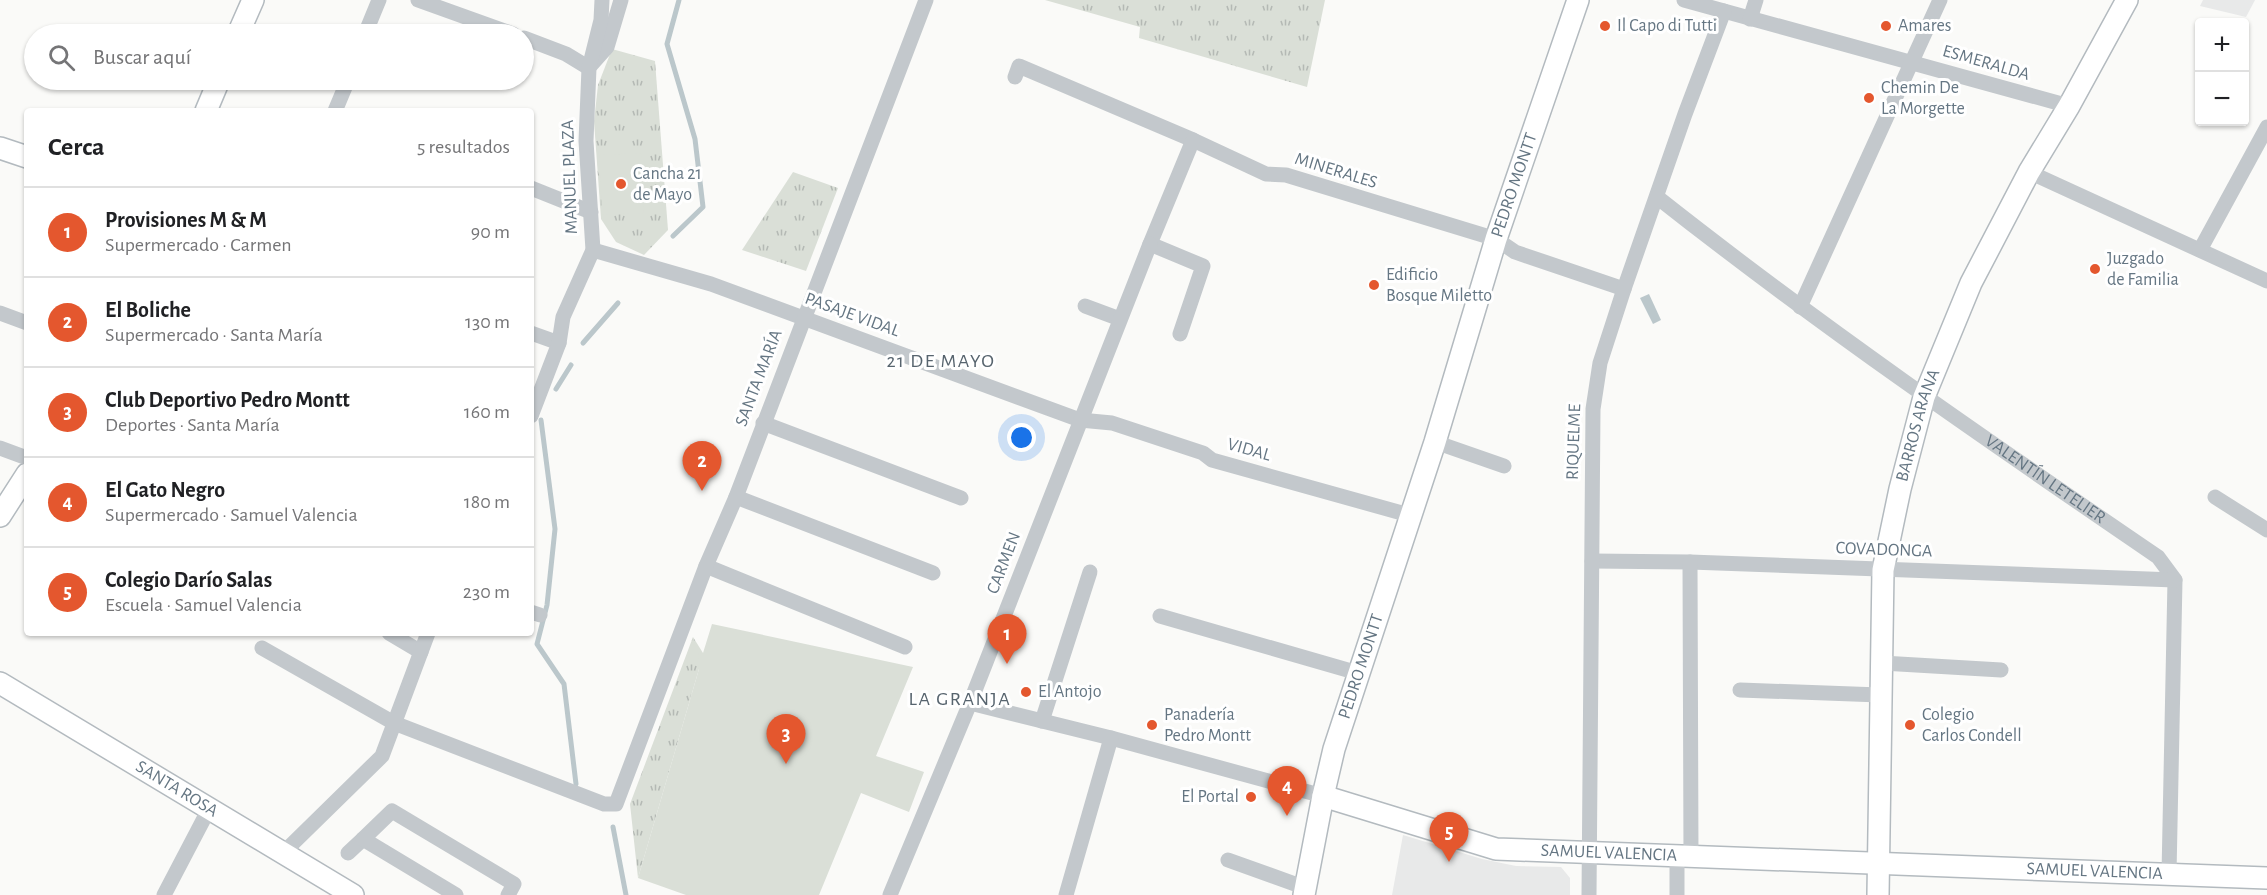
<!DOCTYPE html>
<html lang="es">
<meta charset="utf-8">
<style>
body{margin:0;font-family:"Alegreya Sans",sans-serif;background:#f2f2f2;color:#202124}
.controls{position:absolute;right:18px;top:18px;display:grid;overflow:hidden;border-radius:6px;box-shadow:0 2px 4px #0004}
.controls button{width:54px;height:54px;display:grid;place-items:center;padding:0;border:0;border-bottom:2px solid #e0e0e0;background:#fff;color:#202124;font:30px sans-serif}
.you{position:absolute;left:1022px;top:438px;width:21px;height:21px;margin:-15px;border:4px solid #fff;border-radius:50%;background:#1a73e8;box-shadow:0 0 0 9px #1a73e833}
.badge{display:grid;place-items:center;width:39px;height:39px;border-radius:50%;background:#e4572e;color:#fff;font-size:20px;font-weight:700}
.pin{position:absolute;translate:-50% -50px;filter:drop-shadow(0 2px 3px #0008)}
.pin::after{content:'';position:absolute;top:32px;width:21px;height:18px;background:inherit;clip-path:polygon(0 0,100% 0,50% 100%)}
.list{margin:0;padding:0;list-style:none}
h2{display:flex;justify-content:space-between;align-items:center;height:78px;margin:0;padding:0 24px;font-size:26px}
h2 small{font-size:20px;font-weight:400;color:#757577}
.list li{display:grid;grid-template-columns:39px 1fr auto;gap:18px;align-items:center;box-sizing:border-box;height:90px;padding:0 24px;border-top:2px solid #e0e0e0}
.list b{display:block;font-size:22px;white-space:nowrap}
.list p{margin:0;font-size:20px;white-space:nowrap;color:#757577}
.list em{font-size:20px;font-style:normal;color:#757577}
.icon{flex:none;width:33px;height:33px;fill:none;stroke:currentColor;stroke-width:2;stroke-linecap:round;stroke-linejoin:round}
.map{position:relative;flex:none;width:2267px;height:895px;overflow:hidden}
.search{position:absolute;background:#fff;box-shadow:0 2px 4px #0004;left:24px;top:24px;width:510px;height:66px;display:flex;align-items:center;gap:15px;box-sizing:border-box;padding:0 21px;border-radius:33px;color:#757577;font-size:22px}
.panel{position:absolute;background:#fff;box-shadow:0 2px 4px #0004;left:24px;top:108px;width:510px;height:528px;border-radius:6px}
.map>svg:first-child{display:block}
.built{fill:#e8e9e9}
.grass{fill:url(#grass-tufts)}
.garden{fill:#dadfd7}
.water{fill:#bbc7cb}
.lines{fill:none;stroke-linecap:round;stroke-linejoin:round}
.stream{stroke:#bbc7cb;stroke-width:5}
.secondary-casing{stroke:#b3babf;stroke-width:24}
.street{stroke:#c3c8cc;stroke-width:15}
.secondary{stroke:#fff;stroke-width:21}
.poi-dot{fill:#e4572e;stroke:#fff;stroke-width:2}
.labels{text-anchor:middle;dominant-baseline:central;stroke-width:6;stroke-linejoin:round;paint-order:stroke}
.poi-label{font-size:18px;fill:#657683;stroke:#fff;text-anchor:start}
.street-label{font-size:18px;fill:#657683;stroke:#fff}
.neighbourhood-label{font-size:20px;letter-spacing:1.5px;fill:#57646e;stroke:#fff}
</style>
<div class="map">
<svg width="2267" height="895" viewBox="0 0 2267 895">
<defs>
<pattern id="grass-tufts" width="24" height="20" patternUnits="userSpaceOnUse" patternTransform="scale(1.5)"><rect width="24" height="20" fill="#dadfd7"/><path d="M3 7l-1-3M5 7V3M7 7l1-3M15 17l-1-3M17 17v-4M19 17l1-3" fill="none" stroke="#b4b9b4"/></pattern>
</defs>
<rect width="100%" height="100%" fill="#fafaf8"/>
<g class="built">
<polygon points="2203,0 2255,0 2246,17 2200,6"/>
<polygon points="1403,835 1482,859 1516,866 1561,867 1570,878 1570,895 1392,895"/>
</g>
<g class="grass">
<polygon points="1045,0 1325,0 1307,87 1139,38 1140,27"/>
<polygon points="612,49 655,61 668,230 644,255 616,242 601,219 594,121 598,85"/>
<polygon points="793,172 838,188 806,271 742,250"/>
<polygon points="693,637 703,653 699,653 699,669 638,878 630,804"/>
</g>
<g class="garden">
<polygon points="641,153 644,213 602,215 599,155"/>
<polygon points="712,624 913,667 876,756 924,772 909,812 861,793 819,895 686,895 638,878 699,669 698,653 703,653"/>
</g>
<polygon class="water" points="1649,294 1661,320 1653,324 1640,298"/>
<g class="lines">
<g class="stream">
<polyline points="673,236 703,207 695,139 667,44 679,0"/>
<polyline points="583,343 618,303"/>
<polyline points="556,389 571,365"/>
<polyline points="541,420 555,529 547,605 537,644 564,684 576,784"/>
<polyline points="613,827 626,895"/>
</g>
<defs>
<g id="secondary">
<polyline points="238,34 253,0"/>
<polyline points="206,111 219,80"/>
<polyline points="0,148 27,157"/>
<polyline points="0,516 27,474"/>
<path id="s2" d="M0,683L353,895"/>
<path id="s3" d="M1323,796L1496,849L2267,878"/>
<path id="s4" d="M1304,895L1323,796L1334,749L1435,442L1496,239L1578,0"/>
<path id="s5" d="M1878,895L1883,570L1900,489L1924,397L1971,283L2029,172L2069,106L2127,0"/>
</g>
</defs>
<use href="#secondary" class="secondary-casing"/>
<g class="street">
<polyline points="418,0 513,34"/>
<polyline points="1684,0 2069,106"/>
<polyline points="1750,19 1756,0"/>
<polyline points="365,34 379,0"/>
<polyline points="524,38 566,54 589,68"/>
<polyline points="591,65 607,47 621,0"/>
<polyline points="1015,77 1019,66 1193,140 1266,174 1286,175 1496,239 1515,252 1624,289"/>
<polyline points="335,111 348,80"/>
<polyline points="2029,172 2267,281"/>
<polyline points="531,188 591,212"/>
<path id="s1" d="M1657,197C1819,325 1988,441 2158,557L2175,580L2169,874"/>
<polyline points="593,250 711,284 1080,420 1112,423 1203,453 1212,460 1409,515"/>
<polyline points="2200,250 2267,127"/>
<polyline points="1085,306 1120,319"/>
<polyline points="1800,307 1940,0"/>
<polyline points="0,313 27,323"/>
<polyline points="531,333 559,343"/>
<polyline points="1180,334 1203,266 1150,244 1193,140"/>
<polyline points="531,416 559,343 563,317 593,250 586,141 589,68 601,20 602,0"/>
<polyline points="763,423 961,498"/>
<polyline points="1435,442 1504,466"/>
<polyline points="0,448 27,458"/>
<polyline points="736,497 933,573"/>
<polyline points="2215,497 2267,530"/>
<polyline points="1592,561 1690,562 2175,580"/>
<polyline points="1690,562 1691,857"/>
<polyline points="706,566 905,647"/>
<polyline points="531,612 540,615"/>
<polyline points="1160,616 1358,673"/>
<polyline points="389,633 421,652"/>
<polyline points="262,648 394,723 604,804 616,804 706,566 736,497 926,0"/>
<polyline points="1882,663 2001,670"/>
<polyline points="1740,690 1880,695"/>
<polyline points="970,703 1111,738 1323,796"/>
<polyline points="1042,721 1090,572"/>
<polyline points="284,852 382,756 428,633"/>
<polyline points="348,853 363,839"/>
<polyline points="1228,860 1306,888"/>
<polyline points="164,895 209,809"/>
<polyline points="456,895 363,839 392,811 514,884 508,895"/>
<polyline points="890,895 970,703 1150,244"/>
<polyline points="1066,895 1111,738"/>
<polyline points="1589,895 1593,409 1600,363 1624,289 1685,114 1724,11"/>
<polyline points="1677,895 1677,856"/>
</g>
<use href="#secondary" class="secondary"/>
</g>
<g class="poi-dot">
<circle cx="1605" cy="26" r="6"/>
<circle cx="1886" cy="26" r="6"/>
<circle cx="1869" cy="98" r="6"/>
<circle cx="621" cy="184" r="6"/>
<circle cx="2095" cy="269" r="6"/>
<circle cx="1374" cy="285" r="6"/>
<circle cx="1026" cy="692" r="6"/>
<circle cx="1152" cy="725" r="6"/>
<circle cx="1910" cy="725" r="6"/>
<circle cx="1251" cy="797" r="6"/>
</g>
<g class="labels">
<g class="poi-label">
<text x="1617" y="26">Il Capo di Tutti</text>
<text x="1898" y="26">Amares</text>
<text x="1881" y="88">Chemin De<tspan x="1881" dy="21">La Morgette</tspan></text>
<text x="633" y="174">Cancha 21<tspan x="633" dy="21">de Mayo</tspan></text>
<text x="2107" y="259">Juzgado<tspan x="2107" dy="21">de Familia</tspan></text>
<text x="1386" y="275">Edificio<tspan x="1386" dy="21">Bosque Miletto</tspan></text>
<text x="1038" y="692">El Antojo</text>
<text x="1164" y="715">Panadería<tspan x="1164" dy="21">Pedro Montt</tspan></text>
<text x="1922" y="715">Colegio<tspan x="1922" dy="21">Carlos Condell</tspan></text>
<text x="1239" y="797" text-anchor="end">El Portal</text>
</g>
<g class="street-label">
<text transform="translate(1986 63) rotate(16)">ESMERALDA</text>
<text transform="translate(1336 171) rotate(17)">MINERALES</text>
<text transform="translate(570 177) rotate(-92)">MANUEL PLAZA</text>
<text stroke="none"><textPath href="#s4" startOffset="741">PEDRO MONTT</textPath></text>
<text transform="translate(852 315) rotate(20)">PASAJE VIDAL</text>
<text transform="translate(759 378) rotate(-69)">SANTA MARÍA</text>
<text stroke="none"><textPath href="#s5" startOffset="474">BARROS ARANA</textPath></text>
<text transform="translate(1574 442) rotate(-88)">RIQUELME</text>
<text transform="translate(1249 450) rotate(16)">VIDAL</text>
<text stroke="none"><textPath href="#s1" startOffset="480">VALENTÍN LETELIER</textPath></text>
<text transform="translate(1884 550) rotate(2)">COVADONGA</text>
<text transform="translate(1004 563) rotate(-69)">CARMEN</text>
<text stroke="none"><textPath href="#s4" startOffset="236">PEDRO MONTT</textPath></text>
<text stroke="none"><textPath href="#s2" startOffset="206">SANTA ROSA</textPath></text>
<text stroke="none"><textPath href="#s3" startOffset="294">SAMUEL VALENCIA</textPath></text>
<text stroke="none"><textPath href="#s3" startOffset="780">SAMUEL VALENCIA</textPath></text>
</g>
<g class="neighbourhood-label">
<text x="941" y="361">21 DE MAYO</text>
<text x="960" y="699">LA GRANJA</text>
</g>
</g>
</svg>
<div class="controls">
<button>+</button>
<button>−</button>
</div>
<div class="you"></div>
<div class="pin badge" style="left:1007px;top:664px">1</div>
<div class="pin badge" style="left:702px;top:491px">2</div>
<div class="pin badge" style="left:786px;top:764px">3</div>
<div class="pin badge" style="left:1287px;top:816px">4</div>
<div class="pin badge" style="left:1449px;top:862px">5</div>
<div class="search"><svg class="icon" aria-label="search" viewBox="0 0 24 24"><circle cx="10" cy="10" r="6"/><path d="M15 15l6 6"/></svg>Buscar aquí</div>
<section class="panel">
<h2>Cerca<small>5 resultados</small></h2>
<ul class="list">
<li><span class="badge">1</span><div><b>Provisiones M &amp; M</b><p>Supermercado · Carmen</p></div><em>90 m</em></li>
<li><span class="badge">2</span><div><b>El Boliche</b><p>Supermercado · Santa María</p></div><em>130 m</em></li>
<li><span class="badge">3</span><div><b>Club Deportivo Pedro Montt</b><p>Deportes · Santa María</p></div><em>160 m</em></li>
<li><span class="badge">4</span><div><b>El Gato Negro</b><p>Supermercado · Samuel Valencia</p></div><em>180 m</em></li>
<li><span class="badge">5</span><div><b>Colegio Darío Salas</b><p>Escuela · Samuel Valencia</p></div><em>230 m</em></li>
</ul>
</section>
</div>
